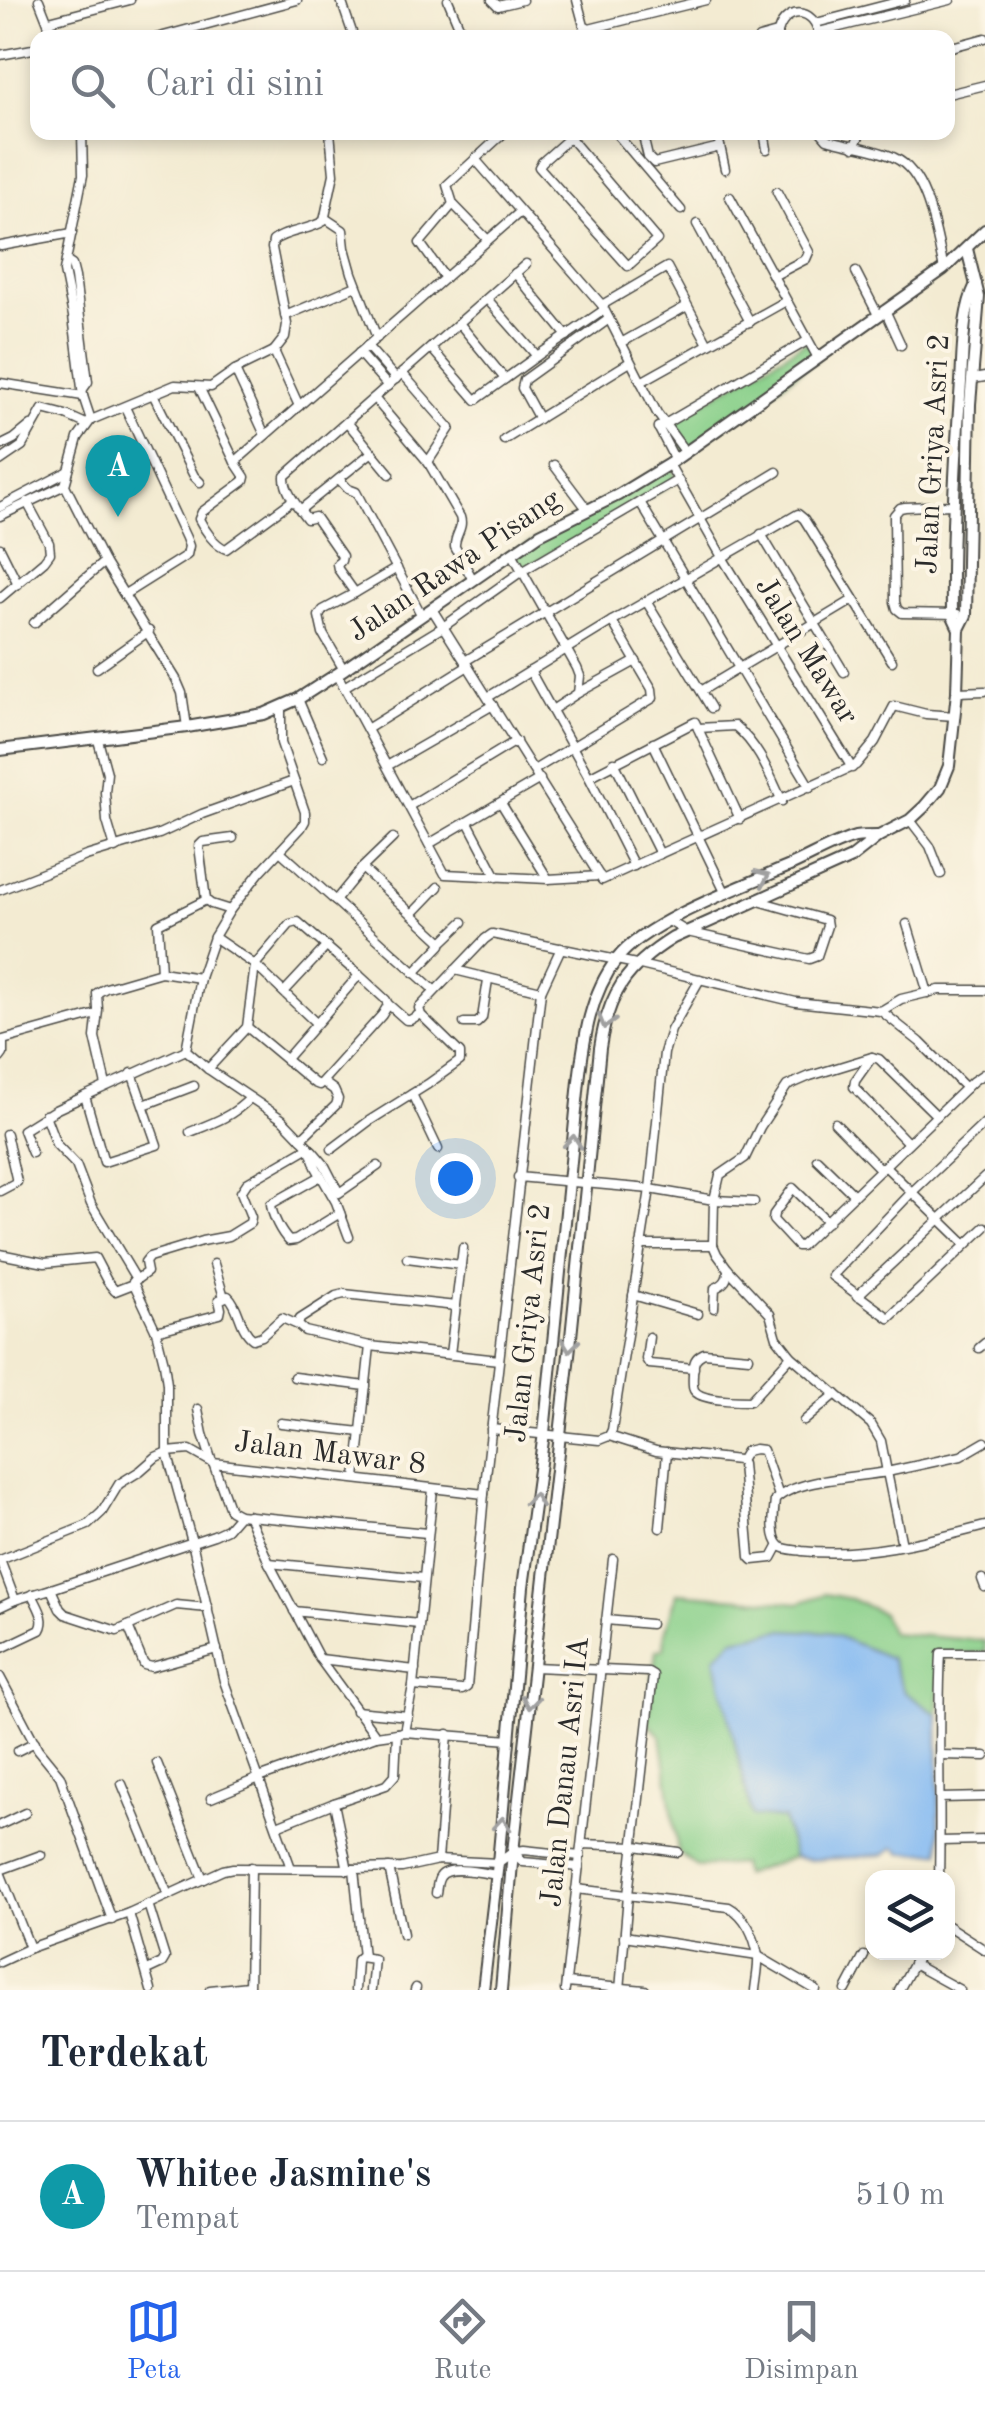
<!DOCTYPE html>
<html lang="id">
<style>
body{margin:0;font-family:"Old Standard TT",serif;background:#f2f2f3;color:#1f2937}
.controls{position:absolute;right:30px;bottom:30px;display:grid;overflow:hidden;border-radius:20px;box-shadow:0 5px 15px #0003}
.controls button{width:90px;height:90px;display:grid;place-items:center;padding:0;border:0;border-bottom:2px solid #e0e1e3;background:#fff;color:#1f2937;font:50px sans-serif}
.you{position:absolute;left:455px;top:1178px;width:35px;height:35px;margin:-25px;border:8px solid #fff;border-radius:50%;background:#1a73e8;box-shadow:0 0 0 15px #1a73e833}
.badge{display:grid;place-items:center;width:65px;height:65px;border-radius:50%;background:#2563eb;color:#fff;font-size:32px;font-weight:700}
.pin{position:absolute;translate:-50% -82px;filter:drop-shadow(0 2px 5px #0008)}
.pin::after{content:'';position:absolute;top:52px;width:35px;height:30px;background:inherit;clip-path:polygon(0 0,100% 0,50% 100%)}
.list{margin:0;padding:0;list-style:none}
h2{display:flex;justify-content:space-between;align-items:center;height:130px;margin:0;padding:0 40px;font-size:42px}
h2 small{font-size:32px;font-weight:400;color:#747a83}
.list li{display:grid;grid-template-columns:65px 1fr auto;gap:30px;align-items:center;box-sizing:border-box;height:150px;padding:0 40px;border-top:2px solid #e0e1e3}
.list b{display:block;font-size:38px;white-space:nowrap}
.list p{margin:0;font-size:32px;white-space:nowrap;color:#747a83}
.list em{font-size:32px;font-style:normal;color:#747a83}
.icon{flex:none;width:55px;height:55px;fill:none;stroke:currentColor;stroke-width:2;stroke-linecap:round;stroke-linejoin:round}
.map{position:relative;flex:none;width:985px;height:1990px;overflow:hidden}
.search{position:absolute;background:#fff;box-shadow:0 5px 15px #0003;left:30px;right:30px;top:30px;height:110px;display:flex;align-items:center;gap:25px;box-sizing:border-box;padding:0 35px;border-radius:20px;color:#747a83;font-size:38px}
.sheet{height:280px;background:#fff}
nav{display:flex;justify-content:space-around;align-items:center;box-sizing:border-box;height:140px;border-top:2px solid #e0e1e3;background:#fff;font-size:28px;color:#747a83}
nav a{display:grid;justify-items:center;gap:5px}
nav .on{color:#2563eb}
.map>svg:first-child{display:block}
.green{fill:#8ad08b;stroke:#5a7e5b;stroke-width:2.5}
.water{fill:#83b9f2;stroke:#57728e;stroke-width:2.5}
.lines{fill:none;stroke-linecap:round;stroke-linejoin:round}
.minor-casing{stroke:#494844;stroke-width:11}
.tertiary-casing{stroke:#494844;stroke-width:14}
.minor{stroke:#fff;stroke-width:8}
.tertiary{stroke:#fff;stroke-width:10}
.oneway{stroke:#a0a0a0}
.labels{text-anchor:middle;dominant-baseline:central;stroke-width:8;stroke-linejoin:round;paint-order:stroke}
.street-label{font-size:30px;fill:#2b2b2b;stroke:#fcf5e5}
</style>
<div class="map">
<svg width="985" height="1990" viewBox="0 0 985 1990">
<rect width="100%" height="100%" fill="#fcf5e5"/>
<filter id="ink" filterUnits="userSpaceOnUse"><feTurbulence type="fractalNoise" baseFrequency=".01" numOctaves="2"/><feDisplacementMap in="SourceGraphic" scale="20" xChannelSelector="R" yChannelSelector="G"/><feConvolveMatrix kernelMatrix="1 2 1 2 8 2 1 2 1" color-interpolation-filters="sRGB"/></filter>
<filter id="wash" filterUnits="userSpaceOnUse"><feTurbulence type="fractalNoise" baseFrequency=".0048" numOctaves="4" result="noise"/><feDisplacementMap in="SourceGraphic" scale="40" xChannelSelector="R" yChannelSelector="G"/><feGaussianBlur stdDeviation="2.25" result="paint"/><feColorMatrix in="noise" values="0 0 0 0 0 0 0 0 0 0 0 0 0 0 0 0 0 1.4 0 .05"/><feComposite in="paint" operator="in"/></filter>
<g filter="url(#wash)">
<rect width="100%" height="100%" fill="#f3ebd2"/>
<g class="green">
<polygon points="807,341 818,358 686,453 666,424"/>
<polygon points="669,464 678,480 522,571 512,553"/>
<polygon points="677,1593 799,1603 825,1594 851,1599 882,1613 891,1633 985,1641 985,1653 941,1653 938,1715 904,1692 890,1658 782,1630 734,1639 715,1658 783,1819 794,1857 743,1875 741,1864 697,1867 678,1852 661,1736 648,1723 656,1650 664,1649 665,1633"/>
</g>
<polygon class="water" points="782,1630 828,1632 890,1658 904,1692 938,1715 940,1852 902,1853 895,1847 883,1855 810,1860 794,1857 783,1819 752,1816 715,1657 734,1639"/>
</g>
<g filter="url(#ink)">
<g class="lines">
<defs>
<g id="minor">
<polyline points="39,0 54,38"/>
<polyline points="341,0 354,38"/>
<polyline points="448,0 464,38"/>
<polyline points="492,0 498,6 522,0"/>
<polyline points="577,0 584,26 589,29 706,0"/>
<polyline points="49,21 130,0"/>
<polyline points="816,23 905,0"/>
<polyline points="819,32 950,0"/>
<polyline points="156,38 297,0"/>
<polyline points="759,38 777,33"/>
<path d="M777,38C781,5 817,5 819,38"/>
<polyline points="948,48 985,38"/>
<polyline points="0,55 38,48"/>
<polyline points="948,94 985,85"/>
<polyline points="82,132 83,175 64,271 73,316 83,396 91,420"/>
<polyline points="615,132 681,210"/>
<polyline points="642,132 648,157 654,163 720,147"/>
<polyline points="717,132 725,169"/>
<polyline points="764,132 767,149"/>
<path d="M821,132L827,139C849,146 875,148 895,158C929,174 936,236 944,269"/>
<polyline points="570,138 657,240 628,266 539,167 542,162 576,132"/>
<polyline points="854,147 861,132"/>
<polyline points="475,159 602,305 657,413 686,453"/>
<polyline points="730,197 818,358"/>
<polyline points="325,218 343,230 345,248 352,273 377,338"/>
<polyline points="697,224 750,322"/>
<polyline points="488,240 453,204 447,185 505,132"/>
<polyline points="1,246 72,233"/>
<polyline points="66,261 72,265 75,277 88,382 83,389"/>
<polyline points="856,272 878,315"/>
<polyline points="515,273 567,336"/>
<polyline points="773,276 806,259 809,252 777,192"/>
<polyline points="445,278 420,243 453,204"/>
<polyline points="487,299 537,356 604,310"/>
<polyline points="602,305 667,267 708,344"/>
<polyline points="885,310 901,345"/>
<polyline points="285,316 356,286"/>
<polyline points="459,323 505,379"/>
<polyline points="621,343 687,306"/>
<polyline points="367,346 396,379"/>
<polyline points="431,348 476,400 537,356"/>
<path d="M274,351L285,337L287,324L272,248L273,241C287,230 308,231 324,221L334,174L330,132"/>
<polyline points="359,353 388,386"/>
<polyline points="235,370 265,435"/>
<polyline points="973,379 985,377"/>
<polyline points="641,382 786,301"/>
<polyline points="0,383 83,396"/>
<path d="M199,387L235,462L245,477L244,481L202,512L199,519C204,529 215,546 226,549L293,500"/>
<polyline points="153,394 194,476 200,482"/>
<polyline points="374,398 428,462 450,428 402,373"/>
<polyline points="125,407 186,538 189,546 187,555 125,594"/>
<polyline points="539,419 522,388 524,380 609,319"/>
<polyline points="347,422 390,474"/>
<polyline points="658,427 675,460"/>
<polyline points="658,428 807,341"/>
<polyline points="504,440 630,362"/>
<polyline points="0,446 14,439 31,425"/>
<polyline points="0,461 22,446 43,409 66,415 86,424"/>
<polyline points="235,462 520,212"/>
<path d="M428,462L460,517C464,529 454,535 455,547L473,580"/>
<polyline points="669,464 722,557 852,768"/>
<polyline points="554,465 587,509"/>
<polyline points="339,479 348,489 356,492 422,616"/>
<polyline points="678,480 640,502 810,787"/>
<polyline points="952,505 905,507 900,508 894,515 895,602 897,609 902,613 957,614"/>
<polyline points="0,507 67,472"/>
<polyline points="300,510 371,453"/>
<polyline points="0,516 65,485"/>
<polyline points="761,534 844,672"/>
<polyline points="0,548 18,584"/>
<polyline points="512,553 577,668 580,676 578,693 552,710"/>
<polyline points="355,593 397,568"/>
<polyline points="0,598 44,561 50,553 49,543 27,502"/>
<polyline points="646,601 711,708"/>
<polyline points="432,609 602,880 856,765 875,742 894,706 926,714 955,716"/>
<polyline points="34,623 104,562"/>
<polyline points="465,661 777,472"/>
<polyline points="97,668 149,631"/>
<path d="M344,670L323,634L319,616L323,610L355,593L338,569L337,564L341,561L342,556L315,517L307,519C298,507 284,491 285,476L526,264"/>
<polyline points="530,671 589,777 634,866"/>
<polyline points="337,674 445,874 548,879 600,876"/>
<polyline points="344,687 443,627 522,571 640,502"/>
<polyline points="701,691 853,600"/>
<polyline points="957,692 985,691"/>
<polyline points="578,693 636,661"/>
<polyline points="488,697 612,621 798,514 804,519 892,661"/>
<polyline points="298,699 323,757"/>
<polyline points="281,707 281,743 305,812 305,821 301,828 260,872 230,910 214,937 200,978 186,1050 208,1069 282,1119 309,1147 316,1167 336,1202 349,1237"/>
<polyline points="187,727 182,693 176,679 104,562 65,485 78,438 91,420 175,385 211,387 235,370 274,351 299,406"/>
<path d="M698,728L735,726C758,745 769,773 782,801"/>
<polyline points="367,729 468,666"/>
<polyline points="98,740 107,773 105,792 107,821 115,848"/>
<polyline points="653,743 726,894"/>
<polyline points="614,762 660,854"/>
<polyline points="387,766 493,705"/>
<polyline points="534,770 653,698 652,689 612,621"/>
<polyline points="589,777 695,722 740,819"/>
<polyline points="501,803 548,879"/>
<polyline points="409,806 516,741"/>
<polyline points="910,820 930,846 941,874"/>
<polyline points="468,822 497,877"/>
<polyline points="429,844 540,779"/>
<polyline points="280,851 434,990"/>
<polyline points="362,868 441,941 441,945 414,973"/>
<polyline points="0,890 86,856 159,834 202,814 294,781"/>
<polyline points="335,901 362,868 393,838"/>
<polyline points="230,910 211,904 206,900 199,846 203,842 233,838"/>
<polyline points="412,914 438,887"/>
<polyline points="669,921 687,932 809,959 817,956 827,926 826,920 755,900"/>
<polyline points="907,924 928,993"/>
<polyline points="214,937 255,965 316,1023"/>
<polyline points="441,943 463,922"/>
<polyline points="455,970 541,991"/>
<polyline points="161,972 158,924 206,900"/>
<polyline points="284,992 327,946"/>
<polyline points="388,1004 406,1020 410,1020 420,1014"/>
<polyline points="881,1011 920,1042 966,1088"/>
<polyline points="464,1023 477,1023 482,1018 488,980"/>
<polyline points="247,1027 314,1083 319,1085 382,1015 388,1005 386,1000 359,975 286,1059"/>
<polyline points="872,1057 810,1076 787,1086 760,1127 745,1158 720,1175 714,1200 713,1245 717,1254 728,1269 770,1314 777,1338 791,1356 871,1424 881,1441 887,1472 961,1456 985,1442"/>
<polyline points="0,1058 3,1054 3,1040 97,1014"/>
<polyline points="208,1069 247,1027 255,965 290,924 298,922 359,975"/>
<polyline points="132,1073 157,1145 104,1162 85,1096 186,1050"/>
<polyline points="106,1085 95,1037 98,1010 97,993 106,988 161,972 200,978"/>
<polyline points="412,1094 438,1149"/>
<polyline points="144,1105 194,1086"/>
<polyline points="45,1115 56,1144 76,1165 91,1204 136,1279"/>
<polyline points="835,1123 881,1170"/>
<polyline points="985,1123 912,1192 832,1276 889,1318 985,1227"/>
<path d="M190,1132C213,1123 233,1116 250,1098"/>
<polyline points="301,1139 336,1105 338,1099 334,1090 323,1082"/>
<polyline points="908,1143 854,1087 855,1081 872,1057 879,1059 937,1116"/>
<polyline points="332,1149 369,1121 428,1084 460,1061 460,1053 421,1015 419,1008 485,939 492,934 636,964 796,1002 881,1011 901,999 939,990 985,990"/>
<polyline points="312,1150 324,1164 339,1193 378,1166"/>
<polyline points="32,1153 23,1130 55,1110 85,1096"/>
<polyline points="817,1159 854,1195"/>
<polyline points="885,1166 966,1245"/>
<path d="M321,1176L271,1204C272,1216 281,1233 289,1241L296,1240L340,1213"/>
<polyline points="518,1177 650,1189 714,1200 754,1202"/>
<polyline points="0,1191 17,1182 6,1134"/>
<polyline points="828,1222 793,1188 774,1214 773,1220 797,1246 801,1246 973,1081 985,1073"/>
<polyline points="641,1245 713,1245"/>
<polyline points="0,1254 45,1263 95,1258 107,1281 115,1291 133,1284"/>
<polyline points="407,1258 461,1265"/>
<polyline points="214,1264 224,1297"/>
<polyline points="633,1295 698,1314"/>
<polyline points="857,1296 985,1177"/>
<polyline points="456,1306 344,1294 336,1296 300,1319 298,1325 305,1331 370,1346 499,1360"/>
<path d="M714,1308L715,1288C725,1284 728,1279 728,1269"/>
<path d="M156,1331L220,1314L221,1309L219,1300L228,1296C240,1307 239,1329 253,1339L262,1336L282,1318L298,1325"/>
<polyline points="649,1337 646,1359 649,1364 694,1368"/>
<polyline points="979,1348 985,1343"/>
<polyline points="450,1354 463,1248"/>
<path d="M749,1357L704,1353C694,1358 694,1362 693,1373C693,1378 692,1385 694,1390C700,1401 738,1401 750,1401L791,1356"/>
<polyline points="294,1377 366,1386"/>
<polyline points="198,1409 203,1434 212,1462"/>
<polyline points="804,1421 836,1394"/>
<polyline points="281,1423 361,1432"/>
<polyline points="491,1429 599,1440 609,1436 656,1451 738,1460 742,1464 750,1557 753,1560 772,1558 779,1545"/>
<polyline points="609,1436 612,1430 650,1189 664,1053 671,1030 700,979"/>
<polyline points="740,1461 746,1451 755,1449 763,1450 779,1496"/>
<polyline points="356,1478 370,1346"/>
<polyline points="248,1515 269,1563 319,1658 376,1736 404,1732 510,1740"/>
<polyline points="660,1528 667,1452"/>
<polyline points="427,1533 239,1515 230,1510 213,1463 484,1494"/>
<path d="M902,1545L887,1472C858,1477 795,1479 775,1500C774,1512 770,1537 780,1546C785,1550 796,1550 802,1551C863,1558 927,1541 985,1526"/>
<polyline points="269,1563 423,1578"/>
<polyline points="982,1579 985,1587"/>
<polyline points="51,1589 214,1535 227,1529 239,1515"/>
<polyline points="15,1600 0,1560 88,1525 102,1512 119,1484 140,1471 156,1457 167,1452 190,1450 213,1463"/>
<polyline points="0,1607 15,1600 51,1589 60,1609 65,1614 117,1631 176,1605 208,1608"/>
<polyline points="294,1611 419,1624"/>
<polyline points="606,1620 650,1624"/>
<polyline points="128,1626 144,1665 152,1667 217,1649"/>
<path d="M0,1649L40,1630C47,1618 37,1606 32,1594"/>
<polyline points="320,1659 415,1670"/>
<polyline points="534,1667 648,1672 653,1675 628,1895 620,1990"/>
<polyline points="0,1677 38,1749 60,1776 112,1920"/>
<polyline points="413,1686 462,1690 467,1687 484,1494 541,991 561,948"/>
<polyline points="356,1711 408,1716"/>
<polyline points="404,1732 413,1686 433,1489"/>
<polyline points="17,1751 35,1742"/>
<polyline points="940,1755 985,1756"/>
<polyline points="157,1763 203,1879"/>
<polyline points="122,1784 168,1895"/>
<polyline points="211,1798 259,1778 376,1736"/>
<polyline points="940,1798 985,1797"/>
<polyline points="0,1825 25,1813"/>
<polyline points="277,1826 334,1803"/>
<polyline points="940,1841 985,1840"/>
<polyline points="582,1844 635,1846 678,1852"/>
<polyline points="513,1852 523,1862 579,1867"/>
<polyline points="438,1860 448,1734"/>
<polyline points="291,1868 224,1681 192,1542 167,1452 167,1384 164,1363 156,1331 133,1282 147,1272 145,1262 149,1257 202,1241 229,1236 250,1223 251,1217 241,1192 247,1183 309,1147"/>
<polyline points="389,1868 403,1934"/>
<polyline points="354,1869 363,1957"/>
<polyline points="0,1870 41,1855"/>
<polyline points="348,1870 334,1803 386,1785 395,1775 397,1733"/>
<polyline points="0,1872 30,1948"/>
<path d="M939,1878C941,1802 937,1728 941,1653H985"/>
<path d="M576,1889L729,1907C746,1916 755,1937 758,1956C759,1966 756,1980 755,1990"/>
<path d="M436,1893C437,1888 437,1881 440,1877C448,1864 484,1873 497,1875"/>
<polyline points="129,1913 151,1990"/>
<polyline points="948,1926 985,1950"/>
<polyline points="624,1936 758,1956 816,1990"/>
<polyline points="0,1962 30,1948 129,1913 223,1870 233,1868 354,1869 402,1868 438,1860 498,1863 513,1852 524,1850 580,1856"/>
<polyline points="913,1964 960,1990"/>
<polyline points="147,1970 162,1963 165,1958 148,1904"/>
<polyline points="566,1983 645,1990"/>
<polyline points="210,1990 248,1986"/>
<polyline points="249,1990 251,1867"/>
<polyline points="355,1990 357,1960 360,1957 374,1959 371,1990"/>
<polyline points="415,1990 416,1988"/>
<polyline points="565,1990 613,1559"/>
<polyline points="846,1990 864,1956"/>
<polyline points="899,1990 920,1952"/>
</g>
<g id="tertiary">
<path d="M959,629L952,614C951,535 955,461 961,382C963,350 962,313 976,284"/>
<polyline points="0,750 187,727 264,714 298,699 337,674 540,534 618,495 669,464 944,269 985,230"/>
<path d="M483,1990L498,1863L523,1587L544,1433L579,1081C584,1038 590,994 617,959C646,921 746,885 792,865C812,856 834,843 855,837C862,836 870,836 878,836"/>
<path d="M501,1990L513,1852L571,1337L600,1048C608,994 626,967 673,938L851,858L879,836L910,820L924,807L940,788L949,766L957,692L959,629L966,615L970,404L979,297L967,249"/>
</g>
</defs>
<use href="#minor" class="minor-casing"/>
<use href="#tertiary" class="tertiary-casing"/>
<use href="#minor" class="minor"/>
<use href="#tertiary" class="tertiary"/>
</g>
<defs><path id="oneway-chevron" d="M-2-3.5L2.5 0L-2 3.5" fill="none" stroke-width="1.6" stroke-linecap="round" stroke-linejoin="round" transform="scale(2.5)"/></defs>
<g class="oneway">
<use href="#oneway-chevron" transform="translate(763 877) rotate(-24)"/>
<use href="#oneway-chevron" transform="translate(606 1022) rotate(106)"/>
<use href="#oneway-chevron" transform="translate(573 1142) rotate(-85)"/>
<use href="#oneway-chevron" transform="translate(570 1345) rotate(97)"/>
<use href="#oneway-chevron" transform="translate(534 1500) rotate(-82)"/>
<use href="#oneway-chevron" transform="translate(530 1702) rotate(96)"/>
<use href="#oneway-chevron" transform="translate(502 1824) rotate(-85)"/>
</g>
</g>
<g class="labels">
<g class="street-label">
<text transform="translate(934 454) rotate(-87)">Jalan Griya Asri 2</text>
<text transform="translate(455 566) rotate(-34)">Jalan Rawa Pisang</text>
<text transform="translate(806 651) rotate(58)">Jalan Mawar</text>
<text transform="translate(529 1323) rotate(-84)">Jalan Griya Asri 2</text>
<text transform="translate(330 1454) rotate(7)">Jalan Mawar 8</text>
<text transform="translate(566 1772) rotate(-84)">Jalan Danau Asri IA</text>
</g>
</g>
</svg>
<div class="controls">
<button><svg class="icon" aria-label="layers" viewBox="0 0 24 24"><path d="M12 4l9 5-9 5-9-5zM3 14l9 5 9-5"/></svg></button>
</div>
<div class="you"></div>
<div class="pin badge" style="left:118px;top:517px;background:#0f9aa8">A</div>
<div class="search"><svg class="icon" aria-label="search" viewBox="0 0 24 24"><circle cx="10" cy="10" r="6"/><path d="M15 15l6 6"/></svg>Cari di sini</div>
</div>
<section class="sheet">
<h2>Terdekat<small></small></h2>
<ul class="list">
<li><span class="badge" style="background:#0f9aa8">A</span><div><b>Whitee Jasmine's</b><p>Tempat</p></div><em>510 m</em></li>
</ul>
</section>
<nav>
<a class="on"><svg class="icon" aria-label="map" viewBox="0 0 24 24"><path d="M3 6l6-2 6 2 6-2v14l-6 2-6-2-6 2zM9 4v14M15 6v14"/></svg>Peta</a>
<a><svg class="icon" aria-label="directions" viewBox="0 0 24 24"><path d="M12 3l9 9-9 9-9-9zM9 14v-3h6M13 9l2 2-2 2"/></svg>Rute</a>
<a><svg class="icon" aria-label="saved" viewBox="0 0 24 24"><path d="M7 4h10v16l-5-4-5 4z"/></svg>Disimpan</a>
</nav>
